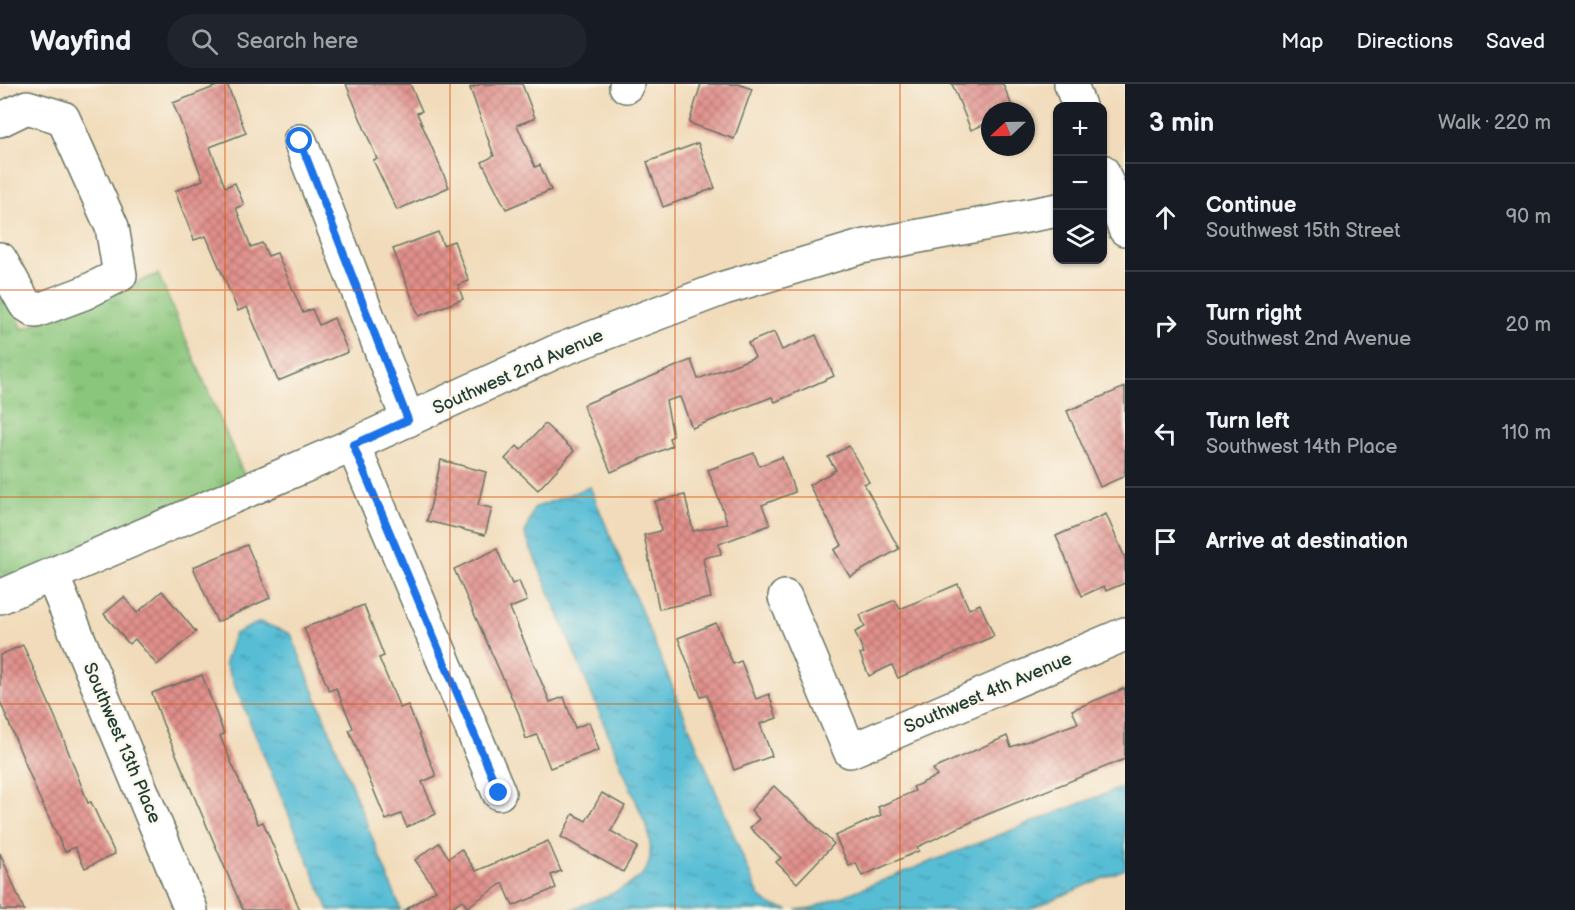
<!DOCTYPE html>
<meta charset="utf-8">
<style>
body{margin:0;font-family:"Balsamiq Sans",sans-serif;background:#20242c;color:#f1f3f6}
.controls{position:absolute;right:18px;top:18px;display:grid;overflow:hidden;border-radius:12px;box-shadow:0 2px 4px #0004}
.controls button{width:54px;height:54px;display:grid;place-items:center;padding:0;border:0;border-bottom:2px solid #363941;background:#171b24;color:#f1f3f6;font:30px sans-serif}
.compass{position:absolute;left:981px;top:18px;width:54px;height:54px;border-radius:50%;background:#171b24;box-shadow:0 2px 4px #0004;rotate:248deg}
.stop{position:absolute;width:18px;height:18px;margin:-14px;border:4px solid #1a73e8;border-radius:50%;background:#fff}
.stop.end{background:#1a73e8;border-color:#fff;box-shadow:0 2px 6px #0008}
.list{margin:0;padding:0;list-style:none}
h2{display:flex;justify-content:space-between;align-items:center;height:78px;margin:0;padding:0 24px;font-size:26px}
h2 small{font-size:20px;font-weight:400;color:#9ea1a6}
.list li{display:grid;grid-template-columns:39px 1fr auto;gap:18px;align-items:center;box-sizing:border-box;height:108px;padding:0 24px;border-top:2px solid #363941}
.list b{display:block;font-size:22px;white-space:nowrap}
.list p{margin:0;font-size:20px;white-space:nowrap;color:#9ea1a6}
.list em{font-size:20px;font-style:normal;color:#9ea1a6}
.icon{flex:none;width:33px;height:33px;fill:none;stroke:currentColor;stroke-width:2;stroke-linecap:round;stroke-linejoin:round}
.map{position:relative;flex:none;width:1125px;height:826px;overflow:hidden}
header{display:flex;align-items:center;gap:36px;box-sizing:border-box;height:84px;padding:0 30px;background:#171b24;border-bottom:2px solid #363941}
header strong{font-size:28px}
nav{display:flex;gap:33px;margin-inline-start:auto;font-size:21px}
.search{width:420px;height:54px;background:#20242c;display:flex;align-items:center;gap:15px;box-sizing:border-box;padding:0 21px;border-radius:33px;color:#9ea1a6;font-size:22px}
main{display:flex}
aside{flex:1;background:#171b24}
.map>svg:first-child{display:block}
.park{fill:url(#park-tufts);stroke:#548258;stroke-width:1.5}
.water{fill:url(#water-ripples);stroke:#3b7d84;stroke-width:1.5}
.building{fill:url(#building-cross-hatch)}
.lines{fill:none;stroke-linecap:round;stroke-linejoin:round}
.minor-casing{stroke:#687463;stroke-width:36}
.minor{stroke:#fff;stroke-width:33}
.route{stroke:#1a73e8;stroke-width:8}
.grid{fill:none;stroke:#d45610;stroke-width:1.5;stroke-opacity:0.55}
.labels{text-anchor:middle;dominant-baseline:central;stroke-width:4.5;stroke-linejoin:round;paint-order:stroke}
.street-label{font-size:18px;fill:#1f3d34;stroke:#fbf7ec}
</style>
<header>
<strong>Wayfind</strong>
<div class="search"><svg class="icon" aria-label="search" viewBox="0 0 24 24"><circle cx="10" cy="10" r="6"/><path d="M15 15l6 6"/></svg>Search here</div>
<nav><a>Map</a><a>Directions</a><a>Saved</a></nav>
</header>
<main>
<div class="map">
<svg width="1125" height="826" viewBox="0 0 1125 826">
<defs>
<pattern id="park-tufts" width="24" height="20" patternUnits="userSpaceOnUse" patternTransform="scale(1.5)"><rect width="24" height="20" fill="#8ac67b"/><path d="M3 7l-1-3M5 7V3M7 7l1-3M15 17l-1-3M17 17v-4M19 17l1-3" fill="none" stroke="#70a266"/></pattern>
<pattern id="water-ripples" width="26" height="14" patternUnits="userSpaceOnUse" patternTransform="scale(1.5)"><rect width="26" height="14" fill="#57bdd5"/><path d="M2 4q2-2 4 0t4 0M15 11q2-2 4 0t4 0" fill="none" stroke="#479bae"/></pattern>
<pattern id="building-cross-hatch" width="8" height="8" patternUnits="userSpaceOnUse" patternTransform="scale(1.5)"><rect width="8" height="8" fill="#e18f8b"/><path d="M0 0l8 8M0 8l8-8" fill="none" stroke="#b67672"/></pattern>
</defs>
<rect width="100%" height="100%" fill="#fbf7ec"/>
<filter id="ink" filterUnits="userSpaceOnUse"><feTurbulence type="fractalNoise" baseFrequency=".0167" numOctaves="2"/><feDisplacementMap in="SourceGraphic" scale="12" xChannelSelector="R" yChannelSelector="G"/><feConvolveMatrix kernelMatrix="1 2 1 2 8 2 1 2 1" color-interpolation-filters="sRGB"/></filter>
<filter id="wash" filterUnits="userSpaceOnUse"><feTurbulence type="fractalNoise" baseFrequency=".008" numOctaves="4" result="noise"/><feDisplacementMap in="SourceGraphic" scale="24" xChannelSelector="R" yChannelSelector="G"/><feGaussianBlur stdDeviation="1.35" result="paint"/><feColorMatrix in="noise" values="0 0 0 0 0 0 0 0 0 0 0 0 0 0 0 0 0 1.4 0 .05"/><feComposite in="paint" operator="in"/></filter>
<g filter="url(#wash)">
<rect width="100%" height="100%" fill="#f1dbba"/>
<polygon class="park" points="158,190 247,398 0,502 0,198 23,245"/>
<g class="water">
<path d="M590,403L759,812L771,821L789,826H571C591,817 633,805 645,787C653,776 650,758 648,746L525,450L534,424Z"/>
<polygon points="260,538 291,550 401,826 329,826 225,579 234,550"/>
<polygon points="1125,702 1125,785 1028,826 796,826 812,824"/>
</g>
<g id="blocks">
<g class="building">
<polygon points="222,0 227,0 246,49 210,63 225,103 235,99 244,121 236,124 251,163 262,159 268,172 277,169 303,229 312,225 319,241 334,234 348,268 278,297 247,223 238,227 206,152 194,156 175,107 203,96 173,19"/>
<polygon points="346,0 410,0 422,27 417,29 449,103 397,126 373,76 377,75"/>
<polygon points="481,0 522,0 535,34 517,41 535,83 540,81 551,106 506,125 482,78 494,72 470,4"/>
<polygon points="701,0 738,0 752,5 734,55 689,39"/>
<polygon points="952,0 1003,0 1014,27 990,27 990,38 971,46"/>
<polygon points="698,59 715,104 663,123 647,78"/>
<polygon points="438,148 443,161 454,157 469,197 458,201 463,215 419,232 393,165"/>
<polygon points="774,248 782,266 816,251 834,292 775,318 772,313 692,344 680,313 666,317 673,352 669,354 672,362 611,388 583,321 691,276 698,295 755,273 748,259"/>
<polygon points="1125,303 1125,392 1100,403 1067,327"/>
<polygon points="545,340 574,367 538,406 505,375 517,362 521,366"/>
<polygon points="849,362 869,398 864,400 899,465 850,493 834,466 842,461 809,401 836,386 828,373"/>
<polygon points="754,369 759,382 782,373 795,408 762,421 770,441 719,460 721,470 703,474 711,514 659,525 644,451 661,447 655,417 685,411 693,447 728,440 708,386"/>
<polygon points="441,376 486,388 478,421 492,424 485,451 427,437"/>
<polygon points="1106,430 1125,474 1125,499 1106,507 1104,502 1082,512 1056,452"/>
<polygon points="247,461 270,514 217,538 193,483"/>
<polygon points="497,465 512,500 519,497 527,517 510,524 550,618 564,613 575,644 589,638 599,666 550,684 537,651 526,655 519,630 454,485"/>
<polygon points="958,500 969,525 980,520 994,552 898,594 892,581 869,592 860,570 864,569 855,548 865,543 860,531 895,516 900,525"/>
<polygon points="162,507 196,548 157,581 135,555 129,560 104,530 124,513 137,529"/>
<polygon points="364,521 384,572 379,574 400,624 408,621 436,692 422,698 436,730 407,743 401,730 386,736 349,646 353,644 336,604 329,607 304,544"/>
<polygon points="716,539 733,580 741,577 756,615 769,610 777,634 760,640 772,672 734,686 707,611 701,613 678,554"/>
<polygon points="23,561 55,633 88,719 91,718 115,770 85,784 75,763 65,768 38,711 0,617 0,571"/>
<polygon points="202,591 224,650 220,652 258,740 263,738 300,826 243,826 163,640 152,609"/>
<polygon points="1125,604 1125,675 986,731 917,763 919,767 862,792 856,779 849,782 835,752 881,731 878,723 915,707 913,703 937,692 933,685 1007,652 1011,663 1078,639 1072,626"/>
<polygon points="774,702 834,760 797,799 776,778 781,774 750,744 759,735 751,726"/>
<polygon points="602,709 625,722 611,747 638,763 623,788 561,753 573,730 586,737"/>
<polygon points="548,757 561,787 551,791 556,804 513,822 503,799 467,823 462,816 448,826 405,826 436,806 415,776 439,759 449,774 461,765 476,787"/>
<polygon points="0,769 24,826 0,826"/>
</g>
</g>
</g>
<g filter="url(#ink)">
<use href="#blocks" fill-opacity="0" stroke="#687463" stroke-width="1.5"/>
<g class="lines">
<defs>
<g id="minor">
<polyline points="1071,0 1079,22"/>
<polyline points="626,2 627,0"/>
<polyline points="0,36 27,23 63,34 112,143 120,191 84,209 36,227 25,220 0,175"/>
<polyline points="300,57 408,336"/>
<polyline points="1102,87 1125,145"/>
<polyline points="353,361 499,709"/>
<polyline points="52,491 191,826"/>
<polyline points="0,513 353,361 555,268 724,204 861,163 1058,126"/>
<polyline points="785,513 850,667 1125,550"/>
</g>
</defs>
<use href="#minor" class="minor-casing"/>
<use href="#minor" class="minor"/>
</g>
</g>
<g class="lines" filter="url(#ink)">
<polyline class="route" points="300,57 408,336 353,361 499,709"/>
</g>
<path class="grid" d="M225,0V826M450,0V826M675,0V826M900,0V826M0,206H1125M0,413H1125M0,620H1125"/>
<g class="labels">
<g class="street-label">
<text transform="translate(518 288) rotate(-24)">Southwest 2nd Avenue</text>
<text transform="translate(988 609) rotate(-23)">Southwest 4th Avenue</text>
<text transform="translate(122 659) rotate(67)">Southwest 13th Place</text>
</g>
</g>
</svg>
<div class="controls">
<button>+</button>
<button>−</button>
<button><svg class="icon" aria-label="layers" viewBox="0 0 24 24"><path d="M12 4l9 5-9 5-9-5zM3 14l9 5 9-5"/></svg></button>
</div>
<svg class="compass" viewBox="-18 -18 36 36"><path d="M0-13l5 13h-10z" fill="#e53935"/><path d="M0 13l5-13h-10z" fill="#9ea1a6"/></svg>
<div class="stop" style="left:300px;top:57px"></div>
<div class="stop end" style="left:499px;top:709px"></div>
</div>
<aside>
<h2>3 min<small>Walk · 220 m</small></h2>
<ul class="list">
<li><svg class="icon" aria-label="ahead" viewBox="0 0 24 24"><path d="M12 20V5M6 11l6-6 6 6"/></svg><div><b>Continue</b><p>Southwest 15th Street</p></div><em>90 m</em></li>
<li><svg class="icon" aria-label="right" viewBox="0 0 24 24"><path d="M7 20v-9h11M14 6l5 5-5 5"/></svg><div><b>Turn right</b><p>Southwest 2nd Avenue</p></div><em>20 m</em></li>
<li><svg class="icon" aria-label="left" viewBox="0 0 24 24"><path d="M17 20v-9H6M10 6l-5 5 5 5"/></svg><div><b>Turn left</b><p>Southwest 14th Place</p></div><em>110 m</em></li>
<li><svg class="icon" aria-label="arrive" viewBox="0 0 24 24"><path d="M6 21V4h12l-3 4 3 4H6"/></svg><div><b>Arrive at destination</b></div></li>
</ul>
</aside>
</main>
